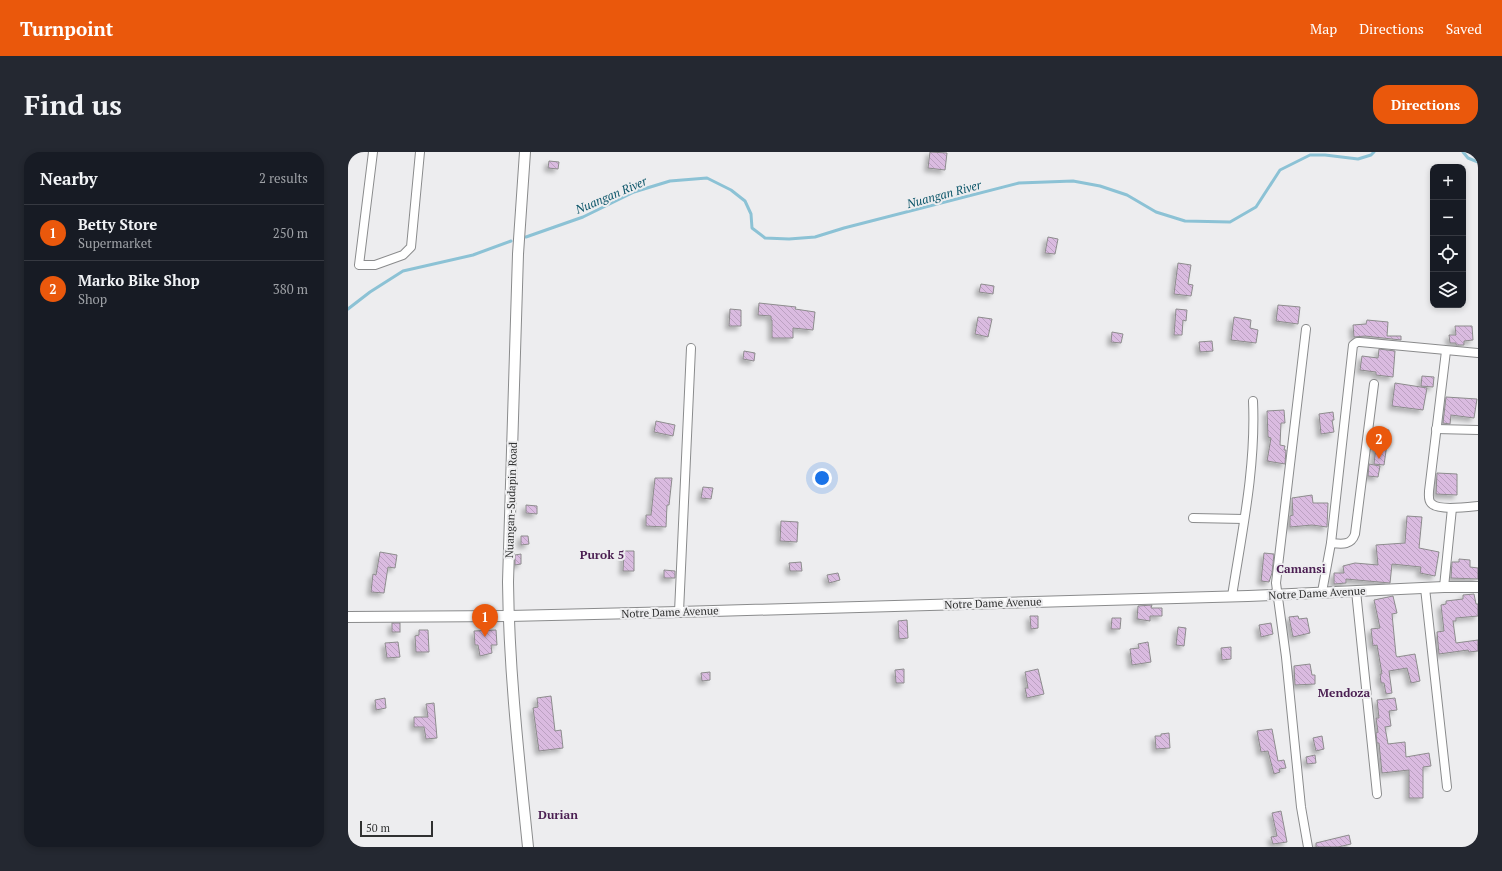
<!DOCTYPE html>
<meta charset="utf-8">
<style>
body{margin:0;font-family:"PT Serif",serif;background:#242831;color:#f1f3f6}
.controls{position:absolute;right:12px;top:12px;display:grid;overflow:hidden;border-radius:8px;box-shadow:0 2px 6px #0003}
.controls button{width:36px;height:36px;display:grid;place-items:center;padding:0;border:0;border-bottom:1px solid #363941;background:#171b24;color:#f1f3f6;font:20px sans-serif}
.scale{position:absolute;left:12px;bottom:10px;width:73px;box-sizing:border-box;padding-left:4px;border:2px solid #303131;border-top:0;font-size:11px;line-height:14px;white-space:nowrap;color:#303131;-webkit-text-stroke:3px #ededef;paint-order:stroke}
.you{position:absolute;left:474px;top:326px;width:14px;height:14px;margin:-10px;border:3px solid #fff;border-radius:50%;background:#1a73e8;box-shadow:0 0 0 6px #1a73e833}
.badge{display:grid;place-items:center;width:26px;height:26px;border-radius:50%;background:#ea580c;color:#fff;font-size:13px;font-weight:700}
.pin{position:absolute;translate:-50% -33px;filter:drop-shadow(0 1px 2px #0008)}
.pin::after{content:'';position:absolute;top:21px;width:14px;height:12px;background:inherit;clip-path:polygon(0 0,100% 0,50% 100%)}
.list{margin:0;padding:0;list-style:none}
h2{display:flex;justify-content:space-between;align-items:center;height:52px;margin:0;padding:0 16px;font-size:17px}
h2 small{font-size:13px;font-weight:400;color:#9ea1a6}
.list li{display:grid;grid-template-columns:26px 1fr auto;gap:12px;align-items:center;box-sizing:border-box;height:56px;padding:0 16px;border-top:1px solid #363941}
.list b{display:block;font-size:15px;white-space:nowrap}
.list p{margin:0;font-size:13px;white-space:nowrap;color:#9ea1a6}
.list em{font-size:13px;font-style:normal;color:#9ea1a6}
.icon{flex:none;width:22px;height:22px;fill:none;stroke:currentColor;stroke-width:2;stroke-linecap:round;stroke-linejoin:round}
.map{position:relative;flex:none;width:1130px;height:695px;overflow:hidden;border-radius:16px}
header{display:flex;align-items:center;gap:24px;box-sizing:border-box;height:56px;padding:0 20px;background:#ea580c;color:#fff}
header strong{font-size:19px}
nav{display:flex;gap:22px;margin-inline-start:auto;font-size:14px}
.intro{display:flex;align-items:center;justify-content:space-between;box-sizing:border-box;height:96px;padding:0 24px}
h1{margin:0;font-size:28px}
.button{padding:10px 18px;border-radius:16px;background:#ea580c;color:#fff;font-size:14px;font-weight:700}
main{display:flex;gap:24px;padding:0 24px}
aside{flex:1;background:#171b24;border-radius:16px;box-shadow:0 2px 6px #0003}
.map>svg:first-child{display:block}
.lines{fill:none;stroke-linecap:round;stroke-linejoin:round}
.stream{stroke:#8cc2d5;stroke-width:3}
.building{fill:url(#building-back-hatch);stroke:#8d8c8d;filter:url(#shadow)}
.minor-casing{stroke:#8a8b8c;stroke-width:10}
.tertiary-casing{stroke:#8a8b8c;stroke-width:12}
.minor{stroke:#fff;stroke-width:8}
.tertiary{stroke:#fff;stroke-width:10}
.labels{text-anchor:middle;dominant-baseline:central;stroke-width:4;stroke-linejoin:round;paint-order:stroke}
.street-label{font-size:11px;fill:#303131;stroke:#ededef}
.water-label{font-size:12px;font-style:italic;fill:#0b5569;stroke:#ededef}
.neighbourhood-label{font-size:12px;font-weight:bold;fill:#4b1f52;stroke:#ededef}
</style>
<header>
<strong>Turnpoint</strong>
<nav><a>Map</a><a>Directions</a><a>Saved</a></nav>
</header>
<div class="intro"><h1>Find us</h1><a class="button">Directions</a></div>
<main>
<aside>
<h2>Nearby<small>2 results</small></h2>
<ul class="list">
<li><span class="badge">1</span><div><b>Betty Store</b><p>Supermarket</p></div><em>250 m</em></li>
<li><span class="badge">2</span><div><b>Marko Bike Shop</b><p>Shop</p></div><em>380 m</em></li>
</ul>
</aside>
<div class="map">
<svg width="1130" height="695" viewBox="0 0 1130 695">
<defs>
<pattern id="building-back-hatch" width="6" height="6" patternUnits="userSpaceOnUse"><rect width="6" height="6" fill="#dabbe0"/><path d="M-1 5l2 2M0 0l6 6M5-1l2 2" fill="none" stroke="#bba1c1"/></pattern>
<filter id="shadow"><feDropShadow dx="-3.5" dy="3.5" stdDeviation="2" flood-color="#0004"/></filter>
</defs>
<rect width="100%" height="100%" fill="#ededef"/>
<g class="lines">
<g class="stream">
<polyline points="1115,0 1120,6 1130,10"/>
<polyline points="178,85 235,65 286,40 322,29 359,26 383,38 397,49 403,62 404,76 417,86 441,87 467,85 496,76 671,31 725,29 752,34 779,43 808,60 837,69 882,70 908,55 932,18 962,3 977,3 1010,7 1023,3 1026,0"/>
<polyline points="0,157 22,140 55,119 125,103 163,89"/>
</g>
</g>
<g class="building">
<polygon points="582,0 599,1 597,18 580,16"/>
<polygon points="201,9 211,10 210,17 200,16"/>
<polygon points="700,85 710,87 707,102 697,101"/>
<polygon points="830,111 843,113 840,132 845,133 843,144 826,142"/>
<polygon points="633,132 646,134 645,142 631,140"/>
<polygon points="411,151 448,155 447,157 467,160 465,178 445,176 445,186 424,186 424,168 423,168 423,164 410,163"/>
<polygon points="930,153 952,155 950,172 928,169"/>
<polygon points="382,157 393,158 393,174 381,174"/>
<polygon points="828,157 839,158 838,169 835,168 834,183 826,183"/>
<polygon points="630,165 644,167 640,185 627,182"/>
<polygon points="886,165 903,168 902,176 910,178 908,191 883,188"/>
<polygon points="1019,168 1040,170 1039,184 1053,184 1053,188 1017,184 1006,185 1005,173 1018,172"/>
<polygon points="1107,174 1124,174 1125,188 1116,189 1116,193 1108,193 1108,191 1102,191 1101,183 1108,183"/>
<polygon points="764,180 775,182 773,191 763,190"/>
<polygon points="864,189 865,199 852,200 851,190"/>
<polygon points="1031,197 1047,199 1045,225 1028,223 1028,220 1012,218 1014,204 1030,206"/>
<polygon points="396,199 407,201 406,209 395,207"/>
<polygon points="1074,224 1086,225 1085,235 1073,234"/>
<polygon points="1047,231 1079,236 1075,258 1044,254"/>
<polygon points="1098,245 1129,247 1126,266 1103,263 1102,272 1095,271"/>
<polygon points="936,258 937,271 933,271 932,293 937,294 936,298 938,298 937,312 919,309 923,286 920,285 919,259"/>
<polygon points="985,260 986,268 984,268 986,280 973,282 971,262"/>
<polygon points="308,269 327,273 325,284 306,280"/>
<polygon points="1029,277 1041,278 1036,313 1026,312 1028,294 1026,293"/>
<polygon points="1021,312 1032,314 1030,325 1020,324"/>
<polygon points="1089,321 1109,322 1109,343 1088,342"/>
<polygon points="307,326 324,326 321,353 319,353 318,375 298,374 298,363 303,363"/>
<polygon points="355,335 365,336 363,347 353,346"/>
<polygon points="964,343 965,351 980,351 979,375 964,373 942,375 942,364 945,363 944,346"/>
<polygon points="178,353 189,354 189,362 178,361"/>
<polygon points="1059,364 1074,365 1071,396 1091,400 1087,424 1072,421 1073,415 1044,412 1042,431 998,427 998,431 986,432 986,421 996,421 995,414 1007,411 1030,413 1028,393 1057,391"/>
<polygon points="433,369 450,370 449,390 432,389"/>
<polygon points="173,384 180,384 181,392 173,393"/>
<polygon points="276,399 286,399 286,419 275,419"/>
<polygon points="32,400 49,403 47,416 40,415 36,441 23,440 25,422 28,423"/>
<polygon points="916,401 926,402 924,421 921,430 913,429"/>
<polygon points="173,402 173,412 167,413 167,403"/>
<polygon points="1111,407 1122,408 1122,415 1130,416 1130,427 1103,426 1104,410 1111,410"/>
<polygon points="453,410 454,419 442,419 441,411"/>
<polygon points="316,418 327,419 327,426 316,426"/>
<polygon points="490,421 492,428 481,431 479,423"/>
<polygon points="1126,442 1128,452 1130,452 1130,464 1108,466 1108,469 1105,469 1108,491 1130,488 1130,499 1121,500 1120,498 1091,502 1089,480 1096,479 1093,453 1098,452 1098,449 1115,447 1115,443"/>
<polygon points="1045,444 1049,461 1044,462 1048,503 1049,505 1067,502 1072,529 1063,531 1059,516 1041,519 1044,541 1038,542 1036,531 1033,531 1032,522 1034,522 1029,493 1025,494 1023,477 1032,476 1026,448"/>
<polygon points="804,453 803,456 814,456 814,464 802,464 802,469 789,467 790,454"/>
<polygon points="682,464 690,464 690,476 683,477"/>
<polygon points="950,464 951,467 959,466 962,481 945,485 941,465"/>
<polygon points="764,466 773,466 772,477 763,477"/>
<polygon points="559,468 560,486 551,487 550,469"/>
<rect x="44" y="471" width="8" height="9"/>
<polygon points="923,471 925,482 913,485 911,473"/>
<polygon points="830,475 838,476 836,494 828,493"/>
<polygon points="71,478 80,478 81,500 68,500 67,484 71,483"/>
<polygon points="148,478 149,493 143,493 144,501 132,504 130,493 127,493 126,479"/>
<polygon points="50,490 52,505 39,506 37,491"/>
<polygon points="800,490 803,510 784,513 782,497 791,496 790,492"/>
<polygon points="883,495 883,507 874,508 873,496"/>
<polygon points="962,512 964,523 967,523 967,532 947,533 946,514"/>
<polygon points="556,517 556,531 548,531 547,518"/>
<polygon points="690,517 696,542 679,546 677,536 680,536 677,520"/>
<polygon points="362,520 362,528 354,529 353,521"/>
<polygon points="203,544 207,579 213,578 215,596 191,599 185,556 190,555 189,546"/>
<polygon points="37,546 38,556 28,558 27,548"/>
<polygon points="1047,546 1049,558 1041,559 1043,574 1037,575 1040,592 1057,590 1058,605 1081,601 1083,614 1075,615 1075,646 1061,646 1061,618 1034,621 1031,591 1029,591 1028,581 1030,580 1028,566 1031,566 1029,548"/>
<polygon points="86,551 89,586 78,587 76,575 66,575 66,565 80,565 78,552"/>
<polygon points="924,577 930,609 936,608 938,616 931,617 932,620 926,622 920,599 913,600 909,579"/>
<polygon points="821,581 822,596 808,597 807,584 813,584 813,582"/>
<polygon points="974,584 976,597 968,599 965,586"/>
<polygon points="967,603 968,611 959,612 958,605"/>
<polygon points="933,659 939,690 925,692 923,685 929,684 924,661"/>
<polygon points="1001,683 1003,692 990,695 968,695 968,691"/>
</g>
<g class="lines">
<defs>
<g id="minor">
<polyline points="25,0 11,113 27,113 55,103 63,95 72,0"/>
<polyline points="958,177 928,431 938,505 953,655 960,695"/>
<path d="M1098,199L1081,339C1081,343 1080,348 1083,351C1089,359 1120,355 1130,354"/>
<polyline points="1088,277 1130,278"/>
<polyline points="845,366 896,367"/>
<path d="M983,391C993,392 1003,394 1007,382L1026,232"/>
<polyline points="1096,435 1104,356"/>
<polyline points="1077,436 1099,635"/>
<polyline points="1008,439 1029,642"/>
<polyline points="974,440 983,391 1005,193 1009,190 1012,190 1130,201"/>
<path d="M884,444C894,380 908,315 905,249"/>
<polyline points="331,460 343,196"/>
</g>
<g id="tertiary">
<path d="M177,0L170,102L160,430C161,519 171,607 180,695"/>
<polyline points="0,465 161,464 331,460 900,444 1096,435 1130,435"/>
</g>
</defs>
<use href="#minor" class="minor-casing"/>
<use href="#tertiary" class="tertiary-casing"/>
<use href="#minor" class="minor"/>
<use href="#tertiary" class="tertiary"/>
</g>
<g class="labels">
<g class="street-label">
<text transform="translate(163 348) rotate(-88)">Nuangan-Sudapin Road</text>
<text transform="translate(969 441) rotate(-3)">Notre Dame Avenue</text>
<text transform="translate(645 451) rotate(-2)">Notre Dame Avenue</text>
<text transform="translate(322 460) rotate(-2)">Notre Dame Avenue</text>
</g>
<g class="water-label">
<text transform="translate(596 42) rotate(-15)">Nuangan River</text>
<text transform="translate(263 43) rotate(-23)">Nuangan River</text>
</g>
<g class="neighbourhood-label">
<text x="254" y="402">Purok 5</text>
<text x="953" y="416">Camansi</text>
<text x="996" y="540">Mendoza</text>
<text x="210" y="662">Durian</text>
</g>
</g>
</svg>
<div class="controls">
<button>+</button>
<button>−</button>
<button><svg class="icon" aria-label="locate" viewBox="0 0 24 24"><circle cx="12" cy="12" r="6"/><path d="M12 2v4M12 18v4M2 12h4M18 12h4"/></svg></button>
<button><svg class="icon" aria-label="layers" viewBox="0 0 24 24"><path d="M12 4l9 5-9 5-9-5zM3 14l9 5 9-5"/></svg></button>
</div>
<div class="scale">50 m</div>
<div class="you"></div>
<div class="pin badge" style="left:137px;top:485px">1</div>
<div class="pin badge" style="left:1031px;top:307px">2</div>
</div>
</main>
